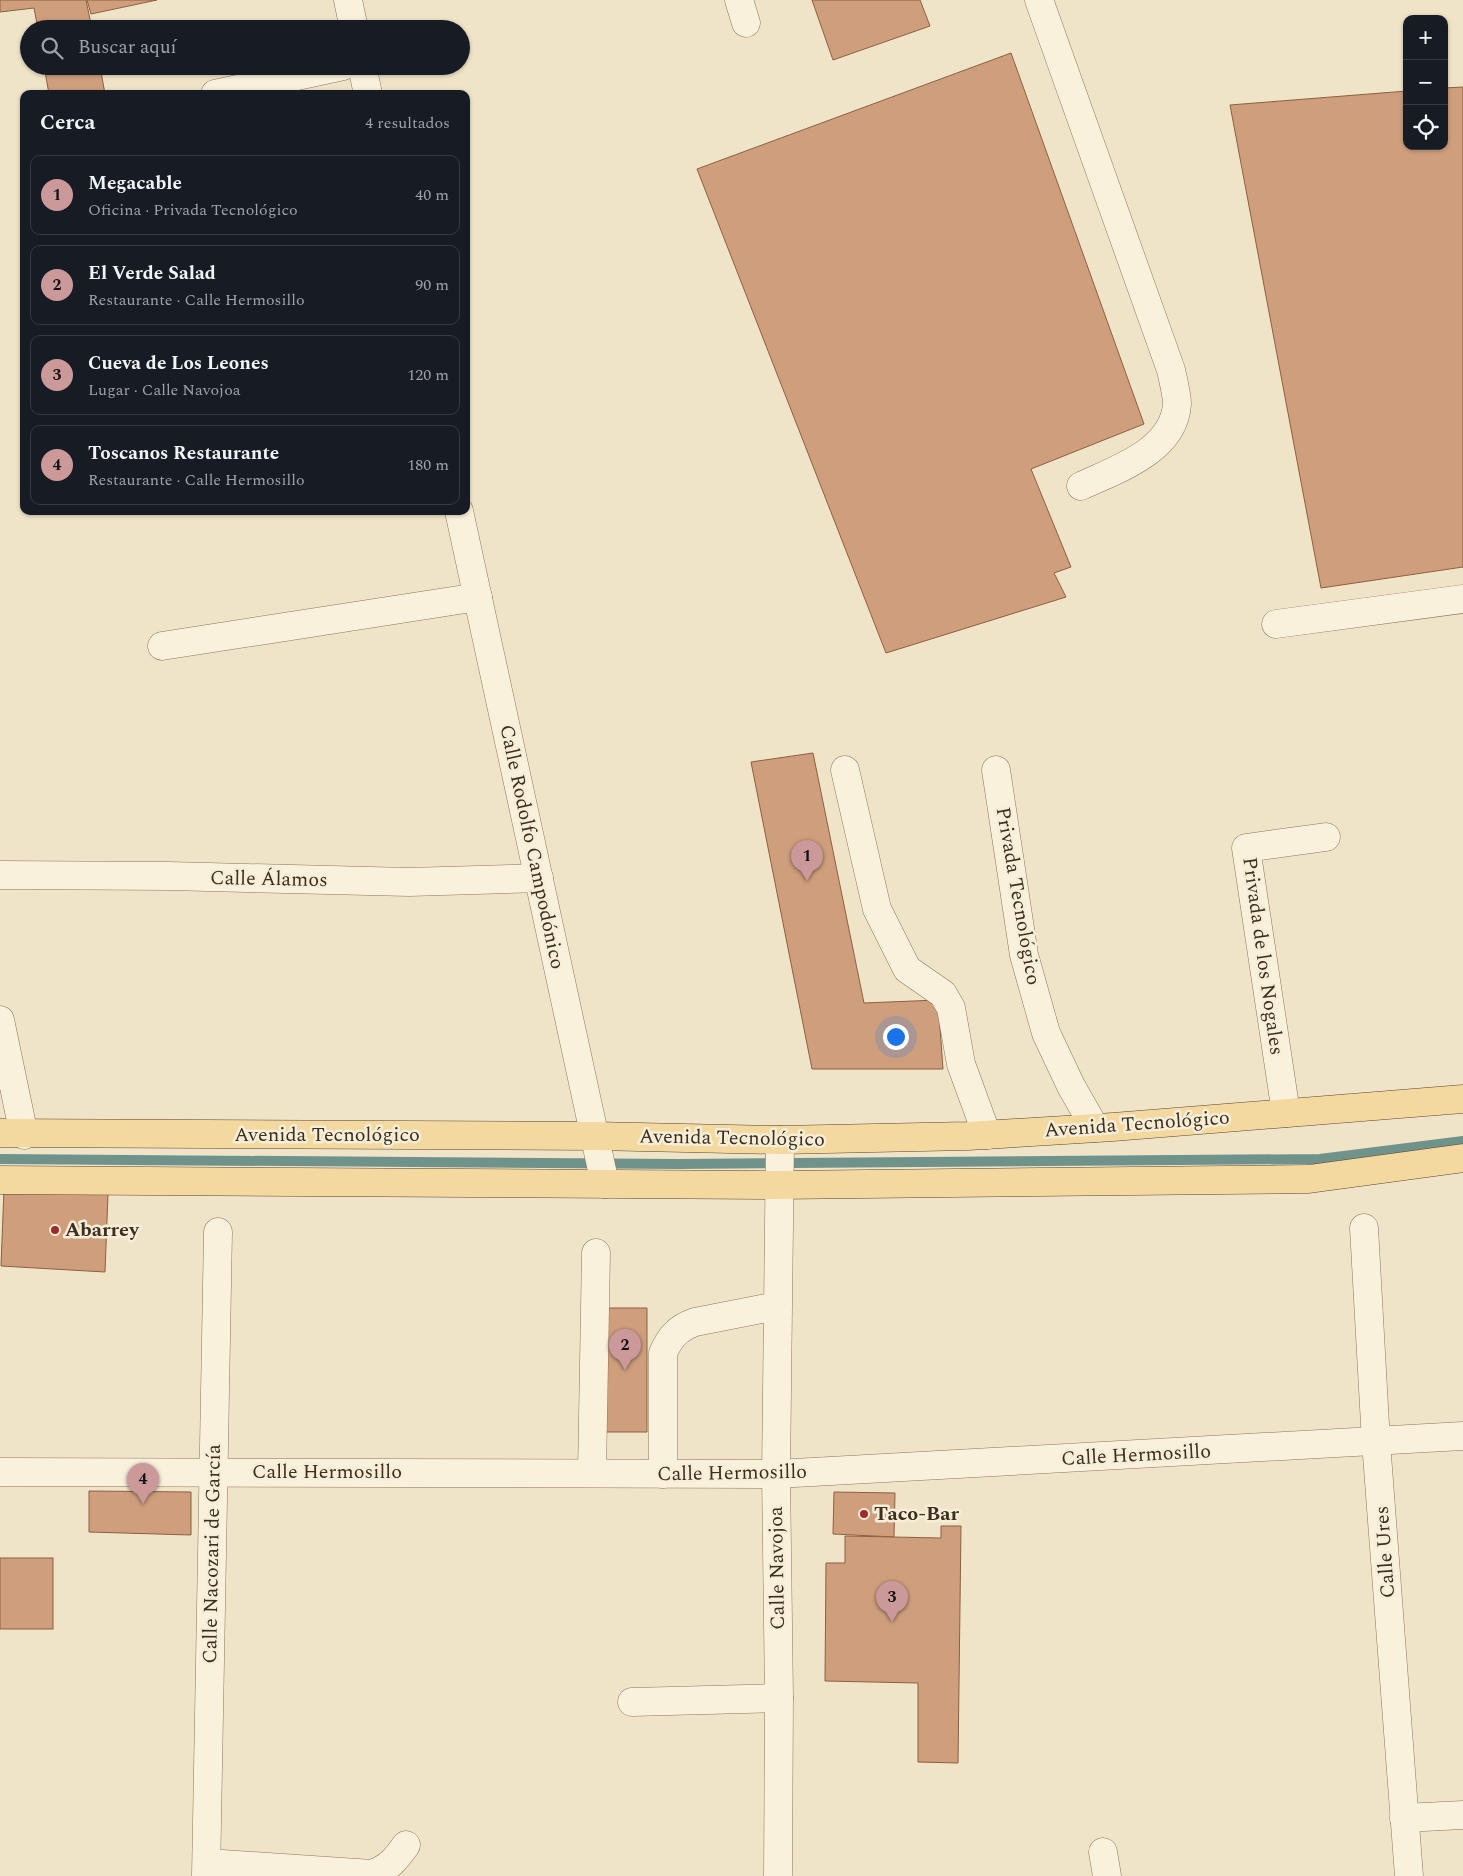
<!DOCTYPE html>
<html lang="es">
<meta charset="utf-8">
<style>
body{margin:0;font-family:Spectral,serif;background:#242831;color:#f1f3f6}
.controls{position:absolute;right:15px;top:15px;display:grid;overflow:hidden;border-radius:10px;box-shadow:0 1px 4px #0004}
.controls button{width:45px;height:45px;display:grid;place-items:center;padding:0;border:0;border-bottom:1px solid #363941;background:#171b24;color:#f1f3f6;font:25px sans-serif}
.you{position:absolute;left:895px;top:1036px;width:18px;height:18px;margin:-12px;border:4px solid #fff;border-radius:50%;background:#1a73e8;box-shadow:0 0 0 8px #1a73e833}
.badge{display:grid;place-items:center;width:32px;height:32px;border-radius:50%;background:#cc999b;color:#111;font-size:16px;font-weight:700}
.pin{position:absolute;translate:-50% -41px;filter:drop-shadow(0 1px 2px #0008)}
.pin::after{content:'';position:absolute;top:26px;width:18px;height:15px;background:inherit;clip-path:polygon(0 0,100% 0,50% 100%)}
.list{margin:0;padding:0;list-style:none}
h2{display:flex;justify-content:space-between;align-items:center;height:65px;margin:0;padding:0 20px;font-size:21px}
h2 small{font-size:16px;font-weight:400;color:#9ea1a6}
.list li{display:grid;grid-template-columns:32px 1fr auto;gap:15px;align-items:center;box-sizing:border-box;height:80px;margin:0 10px 10px;padding:0 10px;border:1px solid #363941;border-radius:10px}
.list b{display:block;font-size:19px;white-space:nowrap}
.list p{margin:0;font-size:16px;white-space:nowrap;color:#9ea1a6}
.list em{font-size:16px;font-style:normal;color:#9ea1a6}
.icon{flex:none;width:28px;height:28px;fill:none;stroke:currentColor;stroke-width:2;stroke-linecap:round;stroke-linejoin:round}
.map{position:relative;flex:none;width:1463px;height:1876px;overflow:hidden}
.search{position:absolute;background:#171b24;box-shadow:0 1px 4px #0004;left:20px;top:20px;width:450px;height:55px;display:flex;align-items:center;gap:12px;box-sizing:border-box;padding:0 18px;border-radius:28px;color:#9ea1a6;font-size:19px}
.panel{position:absolute;background:#171b24;box-shadow:0 1px 4px #0004;left:20px;top:90px;width:450px;height:425px;border-radius:10px}
.map>svg:first-child{display:block}
.lines{fill:none;stroke-linecap:round;stroke-linejoin:round}
.stream{stroke:#6f938a;stroke-width:10}
.building{fill:#cf9f7d;stroke:#8d5f41}
.minor-casing{stroke:#8d765c;stroke-width:29}
.major-casing{stroke:#5b4430;stroke-width:29}
.minor{stroke:#faf1dc;stroke-width:28}
.major{stroke:#f3d9a0;stroke-width:28}
.poi-dot{fill:#9e2a2b;stroke:#f7eed8;stroke-width:2}
.labels{text-anchor:middle;dominant-baseline:central;stroke-width:5;stroke-linejoin:round;paint-order:stroke}
.street-label{font-size:20px;fill:#3d2e20;stroke:#f7eed8}
.poi-label{font-size:20px;font-weight:bold;fill:#3d2e20;stroke:#f7eed8;text-anchor:start}
</style>
<div class="map">
<svg width="1463" height="1876" viewBox="0 0 1463 1876">
<rect width="100%" height="100%" fill="#f0e4c8"/>
<g class="lines">
<polyline class="stream" points="0,1159 679,1164 1320,1159 1463,1141"/>
</g>
<g class="building">
<polygon points="0,0 86,0 92,29 38,29 34,8 0,12"/>
<polygon points="87,0 157,0 91,14"/>
<polygon points="812,0 920,0 930,26 833,60"/>
<polygon points="1011,53 1144,424 1031,469 1071,567 1054,573 1066,597 886,653 697,169"/>
<polygon points="44,66 100,66 105,94 49,94"/>
<polygon points="1463,87 1463,567 1321,588 1230,105 1407,91 1407,146 1444,146 1444,88"/>
<polygon points="813,753 864,1003 938,1000 943,1069 812,1069 751,762"/>
<polygon points="4,1189 108,1194 105,1272 1,1266"/>
<polygon points="602,1308 647,1308 647,1432 603,1432"/>
<polygon points="89,1491 191,1492 191,1535 89,1532"/>
<polygon points="834,1492 895,1493 894,1537 833,1534"/>
<polygon points="941,1526 961,1526 958,1763 918,1762 918,1683 825,1681 826,1563 845,1563 845,1536 941,1538"/>
<rect x="0" y="1558" width="53" height="71"/>
</g>
<g class="lines">
<defs>
<g id="minor">
<polyline points="348,0 354,29"/>
<polyline points="739,0 746,23"/>
<path d="M1039,0L1171,370C1173,380 1177,394 1177,404C1174,451 1117,469 1081,486"/>
<polyline points="362,66 368,94"/>
<polyline points="215,94 343,66"/>
<polyline points="459,511 605,1184"/>
<polyline points="1276,624 1463,599"/>
<polyline points="162,646 478,597"/>
<polyline points="845,770 877,909 907,969 943,994 951,1008 961,1064 987,1135"/>
<polyline points="996,770 1024,955 1046,1033 1071,1086 1095,1128"/>
<polyline points="0,875 169,876 409,882 539,878"/>
<polyline points="0,1020 24,1135"/>
<polyline points="1286,1113 1246,848 1326,837"/>
<polyline points="1364,1228 1376,1442 1409,1876"/>
<polyline points="0,1472 776,1474 1463,1436"/>
<polyline points="592,1473 596,1253"/>
<path d="M663,1474V1353C670,1337 678,1328 695,1322L777,1306"/>
<polyline points="632,1702 779,1698"/>
<polyline points="1404,1818 1463,1815"/>
<polyline points="1103,1852 1107,1876"/>
<path d="M207,1863L372,1874C389,1868 396,1859 406,1845"/>
<polyline points="206,1876 218,1232"/>
<polyline points="778,1876 779,1698 776,1474 780,1140"/>
</g>
<g id="major">
<polyline points="0,1133 594,1136 780,1140 968,1136 1113,1127 1463,1099"/>
<polyline points="0,1180 779,1185 1309,1179 1463,1158"/>
</g>
</defs>
<use href="#minor" class="minor-casing"/>
<use href="#major" class="major-casing"/>
<use href="#minor" class="minor"/>
<use href="#major" class="major"/>
</g>
<g class="poi-dot">
<circle cx="55" cy="1230" r="5"/>
<circle cx="864" cy="1514" r="5"/>
</g>
<g class="labels">
<g class="street-label">
<text transform="translate(532 847) rotate(78)">Calle Rodolfo Campodónico</text>
<text transform="translate(269 879) rotate(1)">Calle Álamos</text>
<text transform="translate(1018 896) rotate(80)">Privada Tecnológico</text>
<text transform="translate(1263 956) rotate(82)">Privada de los Nogales</text>
<text transform="translate(1137 1124) rotate(-4)">Avenida Tecnológico</text>
<text x="327" y="1135">Avenida Tecnológico</text>
<text transform="translate(732 1138) rotate(1)">Avenida Tecnológico</text>
<text transform="translate(1136 1455) rotate(-3)">Calle Hermosillo</text>
<text x="327" y="1472">Calle Hermosillo</text>
<text transform="translate(732 1473) rotate(-1)">Calle Hermosillo</text>
<text transform="translate(1385 1552) rotate(-94)">Calle Ures</text>
<text transform="translate(212 1554) rotate(-89)">Calle Nacozari de García</text>
<text transform="translate(777 1568) rotate(-91)">Calle Navojoa</text>
</g>
<g class="poi-label">
<text x="65" y="1230">Abarrey</text>
<text x="874" y="1514">Taco-Bar</text>
</g>
</g>
</svg>
<div class="controls">
<button>+</button>
<button>−</button>
<button><svg class="icon" aria-label="locate" viewBox="0 0 24 24"><circle cx="12" cy="12" r="6"/><path d="M12 2v4M12 18v4M2 12h4M18 12h4"/></svg></button>
</div>
<div class="you"></div>
<div class="pin badge" style="left:807px;top:881px">1</div>
<div class="pin badge" style="left:625px;top:1370px">2</div>
<div class="pin badge" style="left:892px;top:1622px">3</div>
<div class="pin badge" style="left:143px;top:1504px">4</div>
<div class="search"><svg class="icon" aria-label="search" viewBox="0 0 24 24"><circle cx="10" cy="10" r="6"/><path d="M15 15l6 6"/></svg>Buscar aquí</div>
<section class="panel">
<h2>Cerca<small>4 resultados</small></h2>
<ul class="list">
<li><span class="badge">1</span><div><b>Megacable</b><p>Oficina · Privada Tecnológico</p></div><em>40 m</em></li>
<li><span class="badge">2</span><div><b>El Verde Salad</b><p>Restaurante · Calle Hermosillo</p></div><em>90 m</em></li>
<li><span class="badge">3</span><div><b>Cueva de Los Leones</b><p>Lugar · Calle Navojoa</p></div><em>120 m</em></li>
<li><span class="badge">4</span><div><b>Toscanos Restaurante</b><p>Restaurante · Calle Hermosillo</p></div><em>180 m</em></li>
</ul>
</section>
</div>
